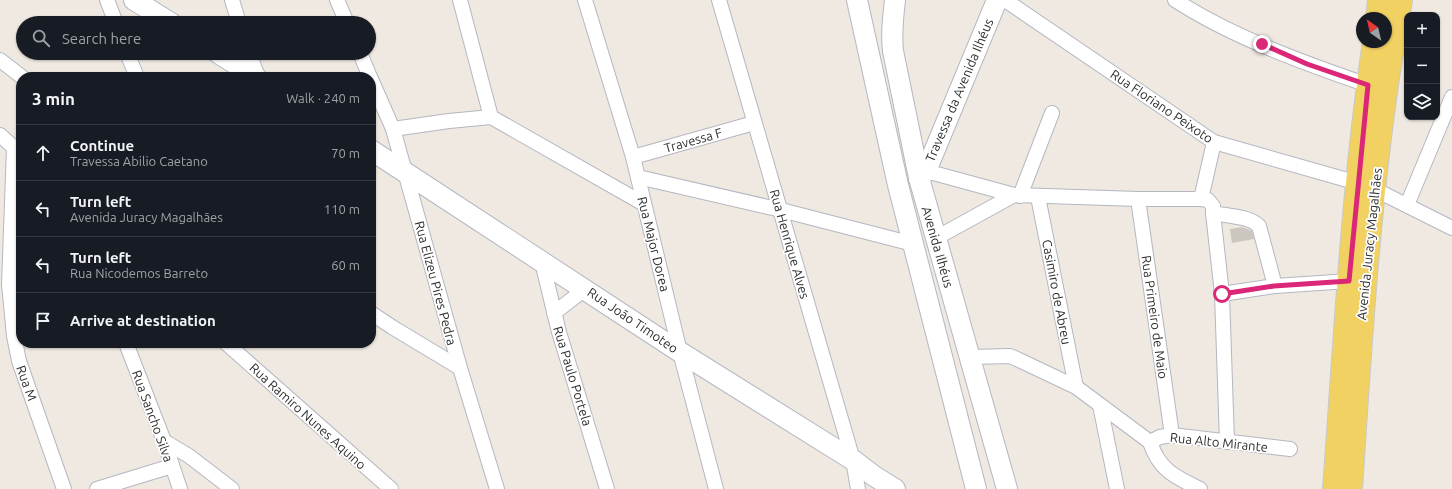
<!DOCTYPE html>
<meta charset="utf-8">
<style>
body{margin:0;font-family:Ubuntu,sans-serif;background:#242831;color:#f1f3f6}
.controls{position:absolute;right:12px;top:12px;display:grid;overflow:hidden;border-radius:8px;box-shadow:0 1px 3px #0004}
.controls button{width:36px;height:36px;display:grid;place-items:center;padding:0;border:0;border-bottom:1px solid #363941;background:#171b24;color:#f1f3f6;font:20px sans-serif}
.compass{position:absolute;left:1356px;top:12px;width:36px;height:36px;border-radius:50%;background:#171b24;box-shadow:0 1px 3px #0004;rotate:326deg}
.stop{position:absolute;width:12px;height:12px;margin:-9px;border:3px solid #db2777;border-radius:50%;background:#fff}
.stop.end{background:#db2777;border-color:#fff;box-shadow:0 1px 4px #0008}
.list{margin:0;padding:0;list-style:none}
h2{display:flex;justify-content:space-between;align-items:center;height:52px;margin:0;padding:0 16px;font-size:17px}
h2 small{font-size:13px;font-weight:400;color:#9ea1a6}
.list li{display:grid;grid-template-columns:26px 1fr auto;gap:12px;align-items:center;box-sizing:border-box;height:56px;padding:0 16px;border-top:1px solid #363941}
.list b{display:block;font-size:15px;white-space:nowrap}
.list p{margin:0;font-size:13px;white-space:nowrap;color:#9ea1a6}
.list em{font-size:13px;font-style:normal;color:#9ea1a6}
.icon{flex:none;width:22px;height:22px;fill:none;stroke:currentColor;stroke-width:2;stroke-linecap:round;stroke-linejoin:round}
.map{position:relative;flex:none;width:1452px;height:489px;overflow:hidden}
.search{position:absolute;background:#171b24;box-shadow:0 1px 3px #0004;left:16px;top:16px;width:360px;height:44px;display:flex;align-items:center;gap:10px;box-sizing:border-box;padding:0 14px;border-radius:22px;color:#9ea1a6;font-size:15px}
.panel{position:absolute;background:#171b24;box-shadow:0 1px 3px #0004;left:16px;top:72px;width:360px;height:276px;border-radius:16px}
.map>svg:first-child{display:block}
.building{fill:#cbc7bf}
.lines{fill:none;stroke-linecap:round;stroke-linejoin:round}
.street-casing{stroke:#b4b7c1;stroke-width:16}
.secondary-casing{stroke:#b4b7c1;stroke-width:22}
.primary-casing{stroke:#c9c9c9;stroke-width:24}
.street{stroke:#fff;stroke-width:14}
.secondary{stroke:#fff;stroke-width:20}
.primary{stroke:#f2d163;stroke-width:22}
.route{stroke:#db2777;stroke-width:5}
.labels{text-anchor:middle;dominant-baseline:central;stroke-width:3.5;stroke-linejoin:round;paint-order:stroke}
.street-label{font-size:13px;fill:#2e2e2e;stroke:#fff}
</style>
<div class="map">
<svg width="1452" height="489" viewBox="0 0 1452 489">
<rect width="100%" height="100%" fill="#efe9e1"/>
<polygon class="building" points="1242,227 1252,231 1254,239 1232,243 1230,229"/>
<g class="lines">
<defs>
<g id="street">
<polyline points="107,0 116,23"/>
<polyline points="232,0 239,23"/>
<polyline points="337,0 347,23"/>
<polyline points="460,0 491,117"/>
<polyline points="585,0 633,157 680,352 716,489"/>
<polyline points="719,0 853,460 858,489"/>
<polyline points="1005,0 1214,142 1358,183"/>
<path d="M1175,0C1232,37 1304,63 1368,85"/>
<polyline points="127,53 137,77"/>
<polyline points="249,53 258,77"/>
<polyline points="360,53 370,77"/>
<polyline points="0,60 22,77"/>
<polyline points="371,79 393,129 460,368 497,489"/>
<polyline points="393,129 449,121 491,117 644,204"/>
<polyline points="0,135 21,154"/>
<polyline points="14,148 9,284 14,336 19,361 64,489"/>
<polyline points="633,157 754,123"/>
<path d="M926,171L1014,195L1138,199H1201L1208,200L1213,206V213C1227,216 1249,216 1259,226L1275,286"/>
<polyline points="638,177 781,210 913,244"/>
<polyline points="1374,189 1452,228"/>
<polyline points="1020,196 1052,113"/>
<polyline points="1038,197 1076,387"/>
<polyline points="1138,199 1172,435"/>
<polyline points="1201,199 1214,142"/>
<polyline points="1407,205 1452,97"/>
<polyline points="1213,213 1222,294 1227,442"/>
<polyline points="936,238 1014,195"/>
<polyline points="542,262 559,332 607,489"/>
<polyline points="1222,294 1275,286 1349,281"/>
<polyline points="371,313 392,327 460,368"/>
<polyline points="554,313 585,289"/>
<polyline points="126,343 164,441 180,489"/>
<polyline points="226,343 391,489"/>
<polyline points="970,357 1010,356 1017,359 1076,387 1150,442"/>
<polyline points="1100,405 1117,489"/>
<polyline points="164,441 189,456 232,489"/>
<polyline points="1150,442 1160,437 1172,435 1290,449"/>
<path d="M1150,442C1159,470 1175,477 1200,489"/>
<polyline points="97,489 172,466"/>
</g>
<g id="secondary">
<polyline points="134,0 171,23"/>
<polyline points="857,0 898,185 976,489"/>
<path d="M895,0C893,17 891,34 893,51L919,178L1007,489"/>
<polyline points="218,53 256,77"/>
<polyline points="371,150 680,352 853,460 874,476 895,489"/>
<polyline points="919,178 926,171 997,0"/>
</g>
<g id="primary">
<polyline points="1377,18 1379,0"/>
<path d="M1334,489C1345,340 1352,190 1374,42"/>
<path d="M1351,489C1360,352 1368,214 1388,78C1392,52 1397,26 1401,0"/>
</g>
</defs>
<use href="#street" class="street-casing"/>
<use href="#secondary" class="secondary-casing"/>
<use href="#primary" class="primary-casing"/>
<use href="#street" class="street"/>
<use href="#secondary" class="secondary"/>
<use href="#primary" class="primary"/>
</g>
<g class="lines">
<polyline class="route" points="1222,294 1274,286 1349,281 1368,85 1307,64 1262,44"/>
</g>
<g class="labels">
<g class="street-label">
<text transform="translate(959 90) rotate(-67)">Travessa da Avenida Ilhéus</text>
<text transform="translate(1162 106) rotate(34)">Rua Floriano Peixoto</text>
<text transform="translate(693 140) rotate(-16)">Travessa F</text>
<text transform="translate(654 244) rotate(76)">Rua Major Dorea</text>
<text transform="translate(790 244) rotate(74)">Rua Henrique Alves</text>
<text transform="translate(1369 244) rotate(-84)">Avenida Juracy Magalhães</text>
<text transform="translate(938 247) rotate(74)">Avenida Ilhéus</text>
<text transform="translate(436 283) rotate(75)">Rua Elizeu Pires Pedra</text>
<text transform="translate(1057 292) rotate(79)">Casimiro de Abreu</text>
<text transform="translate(1155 317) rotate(82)">Rua Primeiro de Maio</text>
<text transform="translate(633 320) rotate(34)">Rua João Timoteo</text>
<text transform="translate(573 376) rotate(73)">Rua Paulo Portela</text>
<text transform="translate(27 383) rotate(70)">Rua M</text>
<text transform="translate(153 416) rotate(70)">Rua Sancho Silva</text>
<text transform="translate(308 416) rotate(42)">Rua Ramiro Nunes Aquino</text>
<text transform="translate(1219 442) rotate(6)">Rua Alto Mirante</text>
</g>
</g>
</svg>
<div class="controls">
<button>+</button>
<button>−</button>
<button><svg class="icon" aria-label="layers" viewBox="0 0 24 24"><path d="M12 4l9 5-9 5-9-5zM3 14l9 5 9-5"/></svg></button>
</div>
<svg class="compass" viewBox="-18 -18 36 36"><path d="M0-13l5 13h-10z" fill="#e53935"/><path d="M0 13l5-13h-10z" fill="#9ea1a6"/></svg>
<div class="stop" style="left:1222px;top:294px"></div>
<div class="stop end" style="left:1262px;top:44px"></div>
<div class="search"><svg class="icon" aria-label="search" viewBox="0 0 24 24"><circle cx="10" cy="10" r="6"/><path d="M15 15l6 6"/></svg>Search here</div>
<section class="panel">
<h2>3 min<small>Walk · 240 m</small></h2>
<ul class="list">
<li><svg class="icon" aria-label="ahead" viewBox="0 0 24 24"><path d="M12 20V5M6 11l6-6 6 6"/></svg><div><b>Continue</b><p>Travessa Abilio Caetano</p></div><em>70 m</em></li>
<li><svg class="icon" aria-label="left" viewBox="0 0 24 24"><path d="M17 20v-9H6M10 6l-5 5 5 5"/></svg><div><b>Turn left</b><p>Avenida Juracy Magalhães</p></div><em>110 m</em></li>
<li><svg class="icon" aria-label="left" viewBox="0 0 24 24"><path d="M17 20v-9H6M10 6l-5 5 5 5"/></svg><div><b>Turn left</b><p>Rua Nicodemos Barreto</p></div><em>60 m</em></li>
<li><svg class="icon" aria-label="arrive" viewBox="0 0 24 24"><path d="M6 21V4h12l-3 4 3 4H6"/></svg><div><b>Arrive at destination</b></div></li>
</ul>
</section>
</div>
